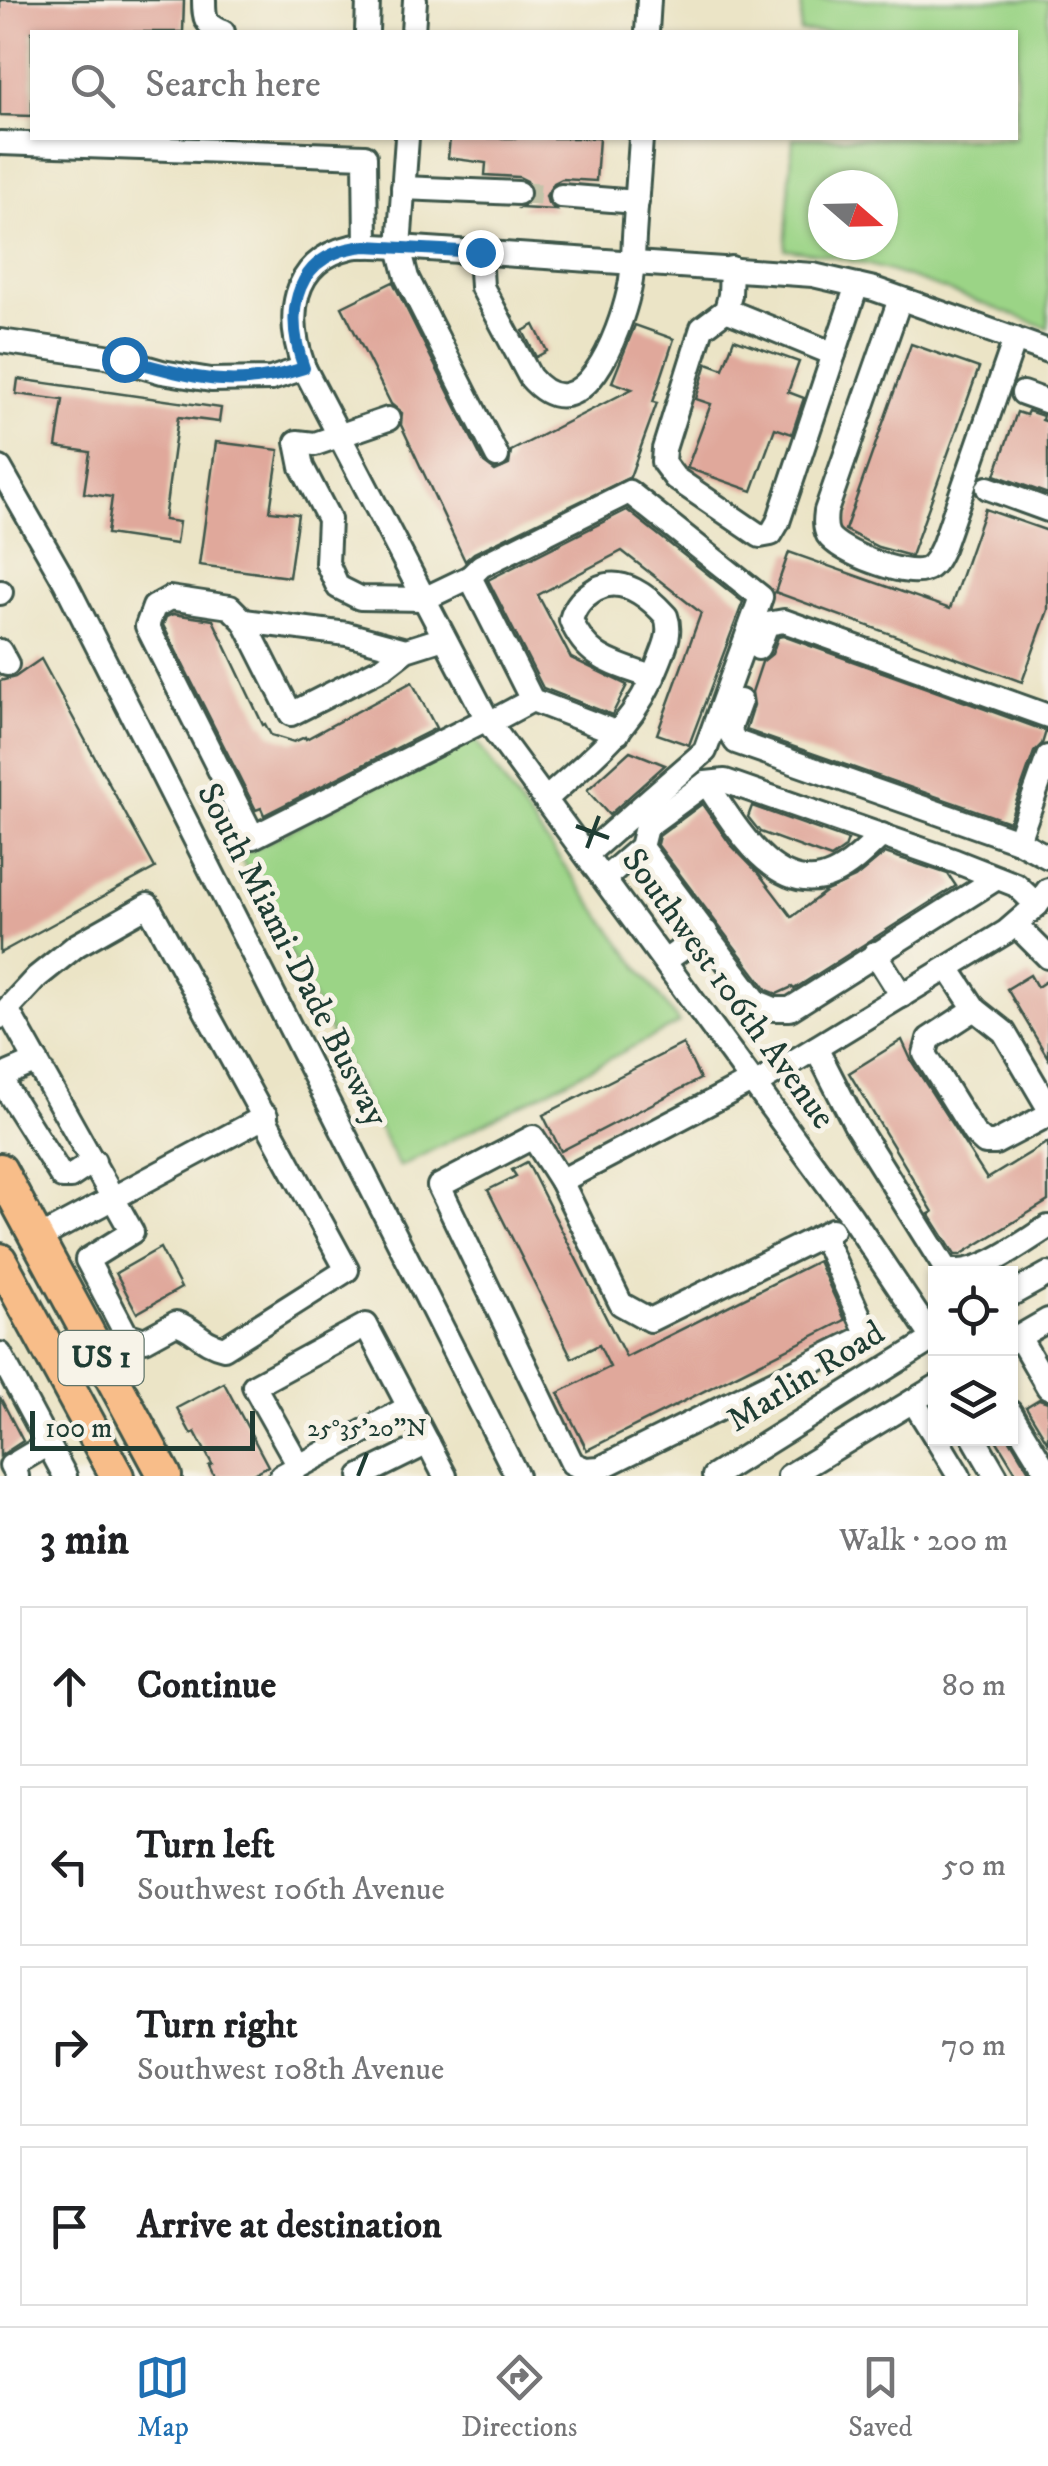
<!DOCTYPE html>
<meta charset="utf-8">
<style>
body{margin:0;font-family:"IM FELL DW Pica",serif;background:#f6f6f6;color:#202124}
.controls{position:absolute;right:30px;bottom:30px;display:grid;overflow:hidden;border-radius:0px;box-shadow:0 2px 8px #0004}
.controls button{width:90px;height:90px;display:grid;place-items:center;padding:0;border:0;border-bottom:2px solid #e0e0e0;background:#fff;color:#202124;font:50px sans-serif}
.compass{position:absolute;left:808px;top:170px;width:90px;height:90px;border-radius:50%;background:#fff;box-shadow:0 2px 8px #0004;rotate:110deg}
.scale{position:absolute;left:30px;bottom:25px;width:225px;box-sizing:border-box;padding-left:10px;border:5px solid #1f3d34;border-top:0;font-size:28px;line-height:35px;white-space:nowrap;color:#1f3d34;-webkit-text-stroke:8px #f7f3e8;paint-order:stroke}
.stop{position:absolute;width:30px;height:30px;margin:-22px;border:8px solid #1f6fb2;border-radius:50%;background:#fff}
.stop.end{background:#1f6fb2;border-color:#fff;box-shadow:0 2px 10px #0008}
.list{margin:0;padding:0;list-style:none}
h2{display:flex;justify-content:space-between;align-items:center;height:130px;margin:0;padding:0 40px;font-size:42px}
h2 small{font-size:32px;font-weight:400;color:#757577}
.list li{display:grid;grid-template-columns:65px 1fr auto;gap:30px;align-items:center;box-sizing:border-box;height:160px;margin:0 20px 20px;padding:0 20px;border:2px solid #e0e0e0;border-radius:0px}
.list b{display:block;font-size:38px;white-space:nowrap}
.list p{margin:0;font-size:32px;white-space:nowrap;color:#757577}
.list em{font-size:32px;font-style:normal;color:#757577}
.icon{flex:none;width:55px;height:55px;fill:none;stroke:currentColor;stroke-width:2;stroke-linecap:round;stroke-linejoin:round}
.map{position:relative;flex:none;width:1048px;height:1476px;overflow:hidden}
.search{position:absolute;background:#fff;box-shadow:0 2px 8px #0004;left:30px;right:30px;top:30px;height:110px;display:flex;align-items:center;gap:25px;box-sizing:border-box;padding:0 35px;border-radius:0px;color:#757577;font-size:38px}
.sheet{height:850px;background:#fff}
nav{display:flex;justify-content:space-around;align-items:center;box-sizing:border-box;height:140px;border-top:2px solid #e0e0e0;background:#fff;font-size:28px;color:#757577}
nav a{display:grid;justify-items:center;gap:5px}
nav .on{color:#1f6fb2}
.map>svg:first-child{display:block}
.green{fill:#9bd486;stroke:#5d885d;stroke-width:2.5;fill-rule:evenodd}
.building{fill:#e0a89b}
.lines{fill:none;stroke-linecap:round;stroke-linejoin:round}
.minor-tunnel{stroke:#c2c3a9;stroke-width:22;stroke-dasharray:22 11;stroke-linecap:butt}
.minor-casing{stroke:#3e564a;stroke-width:28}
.highway-casing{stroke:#3e564a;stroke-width:38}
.minor{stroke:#fff;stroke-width:22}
.highway{stroke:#f8bd89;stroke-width:32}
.route{stroke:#1f6fb2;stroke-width:12}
.ticks{fill:none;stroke:#1f3d34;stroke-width:4}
.labels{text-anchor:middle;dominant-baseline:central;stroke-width:10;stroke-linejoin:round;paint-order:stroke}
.shield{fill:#f7f3e8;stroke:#60746a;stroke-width:2.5}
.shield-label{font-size:32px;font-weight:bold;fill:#1f3d34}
.street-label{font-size:35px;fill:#1f3d34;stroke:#f7f3e8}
.ticks-label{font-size:25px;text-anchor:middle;fill:#1f3d34;stroke:#f7f3e8;stroke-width:10;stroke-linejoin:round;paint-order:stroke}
</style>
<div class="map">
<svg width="1048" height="1476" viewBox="0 0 1048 1476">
<rect width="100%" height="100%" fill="#f7f3e8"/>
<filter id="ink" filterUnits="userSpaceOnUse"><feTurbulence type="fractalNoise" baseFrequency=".01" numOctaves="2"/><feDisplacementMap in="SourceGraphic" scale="20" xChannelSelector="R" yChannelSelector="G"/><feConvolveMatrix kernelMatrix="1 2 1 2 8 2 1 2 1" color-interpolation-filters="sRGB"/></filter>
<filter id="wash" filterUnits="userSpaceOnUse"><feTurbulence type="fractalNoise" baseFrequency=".0048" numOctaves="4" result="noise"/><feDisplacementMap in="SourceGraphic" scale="40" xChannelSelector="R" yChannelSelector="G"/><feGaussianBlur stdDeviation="2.25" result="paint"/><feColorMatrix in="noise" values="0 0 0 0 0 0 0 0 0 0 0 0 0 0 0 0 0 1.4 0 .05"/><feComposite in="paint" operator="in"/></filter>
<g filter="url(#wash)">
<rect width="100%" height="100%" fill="#ebe4c6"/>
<g class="green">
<path d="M802,0H1048V328C962,297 876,258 785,249L793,138H1016V32H800ZM823,185H883V245H823Z"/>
<polygon points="473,736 510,791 679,1023 399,1167 240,856"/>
</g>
<g id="blocks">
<g class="building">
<polygon points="0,0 184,0 183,32 32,32 32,116 0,115"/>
<polygon points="450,138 599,138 596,181 562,179 554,183 546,196 548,203 556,210 520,208 530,202 533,195 527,181 519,177 485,175 486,163 448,158"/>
<polygon points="393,282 484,463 495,471 509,465 511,451 632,389 612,382 635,325 674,339 653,402 657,403 630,477 474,553 465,561 401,425 402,413 391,404 342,307"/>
<polygon points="534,325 547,351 536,357 523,331"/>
<polygon points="734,339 799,362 788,392 804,398 792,434 775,428 752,491 687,468 711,404 696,399 707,363 723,369"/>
<polygon points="911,344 979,368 911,556 878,547 845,530"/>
<polygon points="18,379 221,408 219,422 178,417 164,520 179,522 176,544 107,534 112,497 84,493 90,452 56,447 63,400 16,394"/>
<polygon points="1028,411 1043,416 1042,420 1048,422 1048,494 995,475 1017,412 1026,415"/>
<polygon points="216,442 279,450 270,511 298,514 289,577 199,565"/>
<polygon points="985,509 1048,531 1048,610 1022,682 775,592 789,552 950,609"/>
<polygon points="627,510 743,602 689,745 657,734 701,613 622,551 538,595 571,658 627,685 612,715 543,688 488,580"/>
<polygon points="173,614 213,620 263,725 265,724 271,735 294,742 305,737 306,739 412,682 436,728 264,815 261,808 256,810 163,625 166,617"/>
<polygon points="783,636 1046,731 1042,744 1034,752 1009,822 746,730 754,705 752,692 762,662 772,654 778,637"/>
<polygon points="41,659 155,868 0,953 0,681 15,677"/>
<polygon points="630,751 665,765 609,815 587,790"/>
<polygon points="702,804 730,844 760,875 792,917 826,891 855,878 885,853 948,874 956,886 794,989 792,987 777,994 767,990 657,844 659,836"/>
<polygon points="752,806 848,840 845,848 831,858 760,832 748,817"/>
<polygon points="1030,975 1037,987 1048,980 1048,1058 1007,989"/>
<polygon points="902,1040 912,1062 987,1179 1048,1142 1048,1201 960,1255 955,1255 929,1214 933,1212 849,1073"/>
<polygon points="683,1044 700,1079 561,1151 543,1115"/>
<polygon points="527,1162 626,1357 818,1261 845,1320 587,1450 558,1393 610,1367 599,1345 572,1358 488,1190 516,1176 512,1170"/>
<polygon points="160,1248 181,1288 137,1313 116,1273"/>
<polygon points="224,1383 268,1466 249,1476 214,1476 209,1466 212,1464 195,1432 191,1434 177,1408"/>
<polygon points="0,1397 23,1441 0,1456"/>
<polygon points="1039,1399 1048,1402 1048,1443 1026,1407"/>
<polygon points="995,1438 1009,1438 1032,1476 1018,1476"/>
</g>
</g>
</g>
<g filter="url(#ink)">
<use href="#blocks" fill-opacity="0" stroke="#3e564a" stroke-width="2.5"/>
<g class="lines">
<polyline class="minor-tunnel" points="518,193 561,196"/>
<defs>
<g id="minor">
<path d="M204,0C204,19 205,25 223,32"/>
<polyline points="367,32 368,0"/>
<polyline points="413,32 415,0"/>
<polyline points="647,32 649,0"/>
<polyline points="407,138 399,247 407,278 497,456"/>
<polyline points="0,143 365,156 366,246"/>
<polyline points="403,188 518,193"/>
<polyline points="561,196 637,202"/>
<path d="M480,253L482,287L530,377C582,438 620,331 629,291C633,274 633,255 634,237C636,204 639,171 641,138"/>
<polyline points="731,268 730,295 726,310 702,328 664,449 663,462 675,478 760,536 771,534 778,522 857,285"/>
<path d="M900,299L826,511C825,519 824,527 828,535C839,552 904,577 924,570C934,567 939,555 943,546L1015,339"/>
<polyline points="726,310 834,354"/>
<polyline points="0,341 106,356 162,372 211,380 271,379 304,368"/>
<polyline points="1023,393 1048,402"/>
<polyline points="388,419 315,444 297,442 302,467 329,519 327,563 338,587 360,598 424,599 470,577"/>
<polyline points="0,468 65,582 517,1476"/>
<polyline points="988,488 1048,510"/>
<polyline points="0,593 1,592"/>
<polyline points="244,621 230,607 170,598 154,607 147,626 253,837 487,719"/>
<polyline points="758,648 767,624 784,621 1048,716"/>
<polyline points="406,650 384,667 291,714 244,621 347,634 406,650 444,638"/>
<polyline points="0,651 7,664"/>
<polyline points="740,701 729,731 736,742 1018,841 1048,857"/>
<polyline points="489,723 532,700"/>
<path d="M706,783C732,820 775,901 833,874C852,865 867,849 882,835"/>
<path d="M546,799C595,754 635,727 659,662C665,646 672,633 666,616C649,597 622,575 596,589C583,597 575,605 571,620C588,661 615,663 653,678"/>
<polyline points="1018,841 1048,757"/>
<polyline points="641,847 757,1002 774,1009 790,1009 997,878"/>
<polyline points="587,854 705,751 761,597 629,492 481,566 470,577 532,700 618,733"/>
<polyline points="605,878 641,847 646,827 706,783 725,781 955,861 1016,885 1037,905"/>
<polyline points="1016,925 1048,957"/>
<polyline points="875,953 902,996"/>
<polyline points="665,961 706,932"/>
<polyline points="948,968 975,1009 929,1039 925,1054 974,1133 985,1143 995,1143 1048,1115"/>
<polyline points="975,1009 1004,1032 1048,1107"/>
<path d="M0,1017L37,977L77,945L148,905L347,1270L224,1348C201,1343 196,1329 176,1323L145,1340L126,1334L87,1260L132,1232L8,1011"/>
<path d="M816,1048L855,1124L945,1268C973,1282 1023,1242 1048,1227"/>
<polyline points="37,1061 9,1073 4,1080 7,1090 62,1177 70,1177 94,1161"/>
<polyline points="751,1081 561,1181 533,1137 439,1186 572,1463 585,1469 600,1468 868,1335 823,1236"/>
<polyline points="755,1085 1006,932 1037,905 1048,890"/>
<polyline points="561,1181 621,1304 650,1320 832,1230"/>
<polyline points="37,1239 266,1116"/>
<polyline points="1010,1295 1048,1274"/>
<polyline points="1019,1337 1048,1387"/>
<polyline points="1010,1342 1048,1320"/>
<path d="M936,1343L851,1216L489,723L304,368C286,319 289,261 351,247C366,244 384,247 399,247L813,275L874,289L1048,351"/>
<polyline points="0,1354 48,1444 11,1466 17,1476"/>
<polyline points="913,1401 936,1438"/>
<polyline points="1010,1412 1048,1474"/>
<polyline points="936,1438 959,1476"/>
<polyline points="974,1438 996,1476"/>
<polyline points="48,1444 65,1476"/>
<polyline points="299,1466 254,1386 366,1325 409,1407"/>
<polyline points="281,1476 409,1407 445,1476"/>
<polyline points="361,1476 428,1443"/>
<polyline points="714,1476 936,1337"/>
<polyline points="789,1476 936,1387"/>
</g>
<g id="highway">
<polyline points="0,1170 165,1476"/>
<polyline points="0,1260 117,1476"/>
</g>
</defs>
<use href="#minor" class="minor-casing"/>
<use href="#highway" class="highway-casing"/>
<use href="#minor" class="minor"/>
<use href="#highway" class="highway"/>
</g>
</g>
<g class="lines" filter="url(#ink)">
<path class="route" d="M124,359C195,377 230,392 304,368C283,310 295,252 366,246L480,252"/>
</g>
<path class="ticks" d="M576,826L609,838M587,848L599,816M358,1476L367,1453"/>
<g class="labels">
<rect class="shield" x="58.5" y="1331" width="85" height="54" rx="8"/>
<g class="shield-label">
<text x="101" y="1358">US 1</text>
</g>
<g class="street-label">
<text transform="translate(292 955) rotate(63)">South Miami-Dade Busway</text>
<text transform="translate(728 989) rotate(54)">Southwest 106th Avenue</text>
<text transform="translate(806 1377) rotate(-32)">Marlin Road</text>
</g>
</g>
<g class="ticks-label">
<text x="367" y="1436">25°35'20"N</text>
</g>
</svg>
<div class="controls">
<button><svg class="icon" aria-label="locate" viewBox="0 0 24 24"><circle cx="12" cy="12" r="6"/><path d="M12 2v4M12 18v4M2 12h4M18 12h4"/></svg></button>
<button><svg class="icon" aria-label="layers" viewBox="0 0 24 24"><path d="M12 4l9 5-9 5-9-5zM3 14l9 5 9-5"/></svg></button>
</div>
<svg class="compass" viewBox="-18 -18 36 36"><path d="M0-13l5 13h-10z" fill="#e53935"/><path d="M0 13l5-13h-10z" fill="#757577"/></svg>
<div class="scale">100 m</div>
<div class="stop" style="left:124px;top:359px"></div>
<div class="stop end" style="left:480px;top:252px"></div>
<div class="search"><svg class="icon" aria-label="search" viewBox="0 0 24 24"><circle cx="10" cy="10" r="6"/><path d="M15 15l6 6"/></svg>Search here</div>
</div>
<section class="sheet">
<h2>3 min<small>Walk · 200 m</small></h2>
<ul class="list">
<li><svg class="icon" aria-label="ahead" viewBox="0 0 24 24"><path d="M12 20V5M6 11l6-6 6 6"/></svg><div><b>Continue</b></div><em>80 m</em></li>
<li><svg class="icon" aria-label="left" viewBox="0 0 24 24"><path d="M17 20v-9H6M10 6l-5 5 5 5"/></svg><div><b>Turn left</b><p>Southwest 106th Avenue</p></div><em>50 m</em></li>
<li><svg class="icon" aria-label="right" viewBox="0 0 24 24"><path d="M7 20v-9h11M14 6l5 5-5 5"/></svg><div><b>Turn right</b><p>Southwest 108th Avenue</p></div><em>70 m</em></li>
<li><svg class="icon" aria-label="arrive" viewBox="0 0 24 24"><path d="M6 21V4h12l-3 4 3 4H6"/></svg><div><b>Arrive at destination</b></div></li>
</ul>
</section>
<nav>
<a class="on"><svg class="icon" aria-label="map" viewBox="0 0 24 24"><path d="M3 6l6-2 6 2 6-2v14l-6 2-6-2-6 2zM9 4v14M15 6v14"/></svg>Map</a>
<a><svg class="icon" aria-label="directions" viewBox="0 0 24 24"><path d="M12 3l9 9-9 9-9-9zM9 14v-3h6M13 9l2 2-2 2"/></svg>Directions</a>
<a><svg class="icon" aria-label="saved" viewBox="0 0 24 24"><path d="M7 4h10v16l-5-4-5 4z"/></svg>Saved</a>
</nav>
